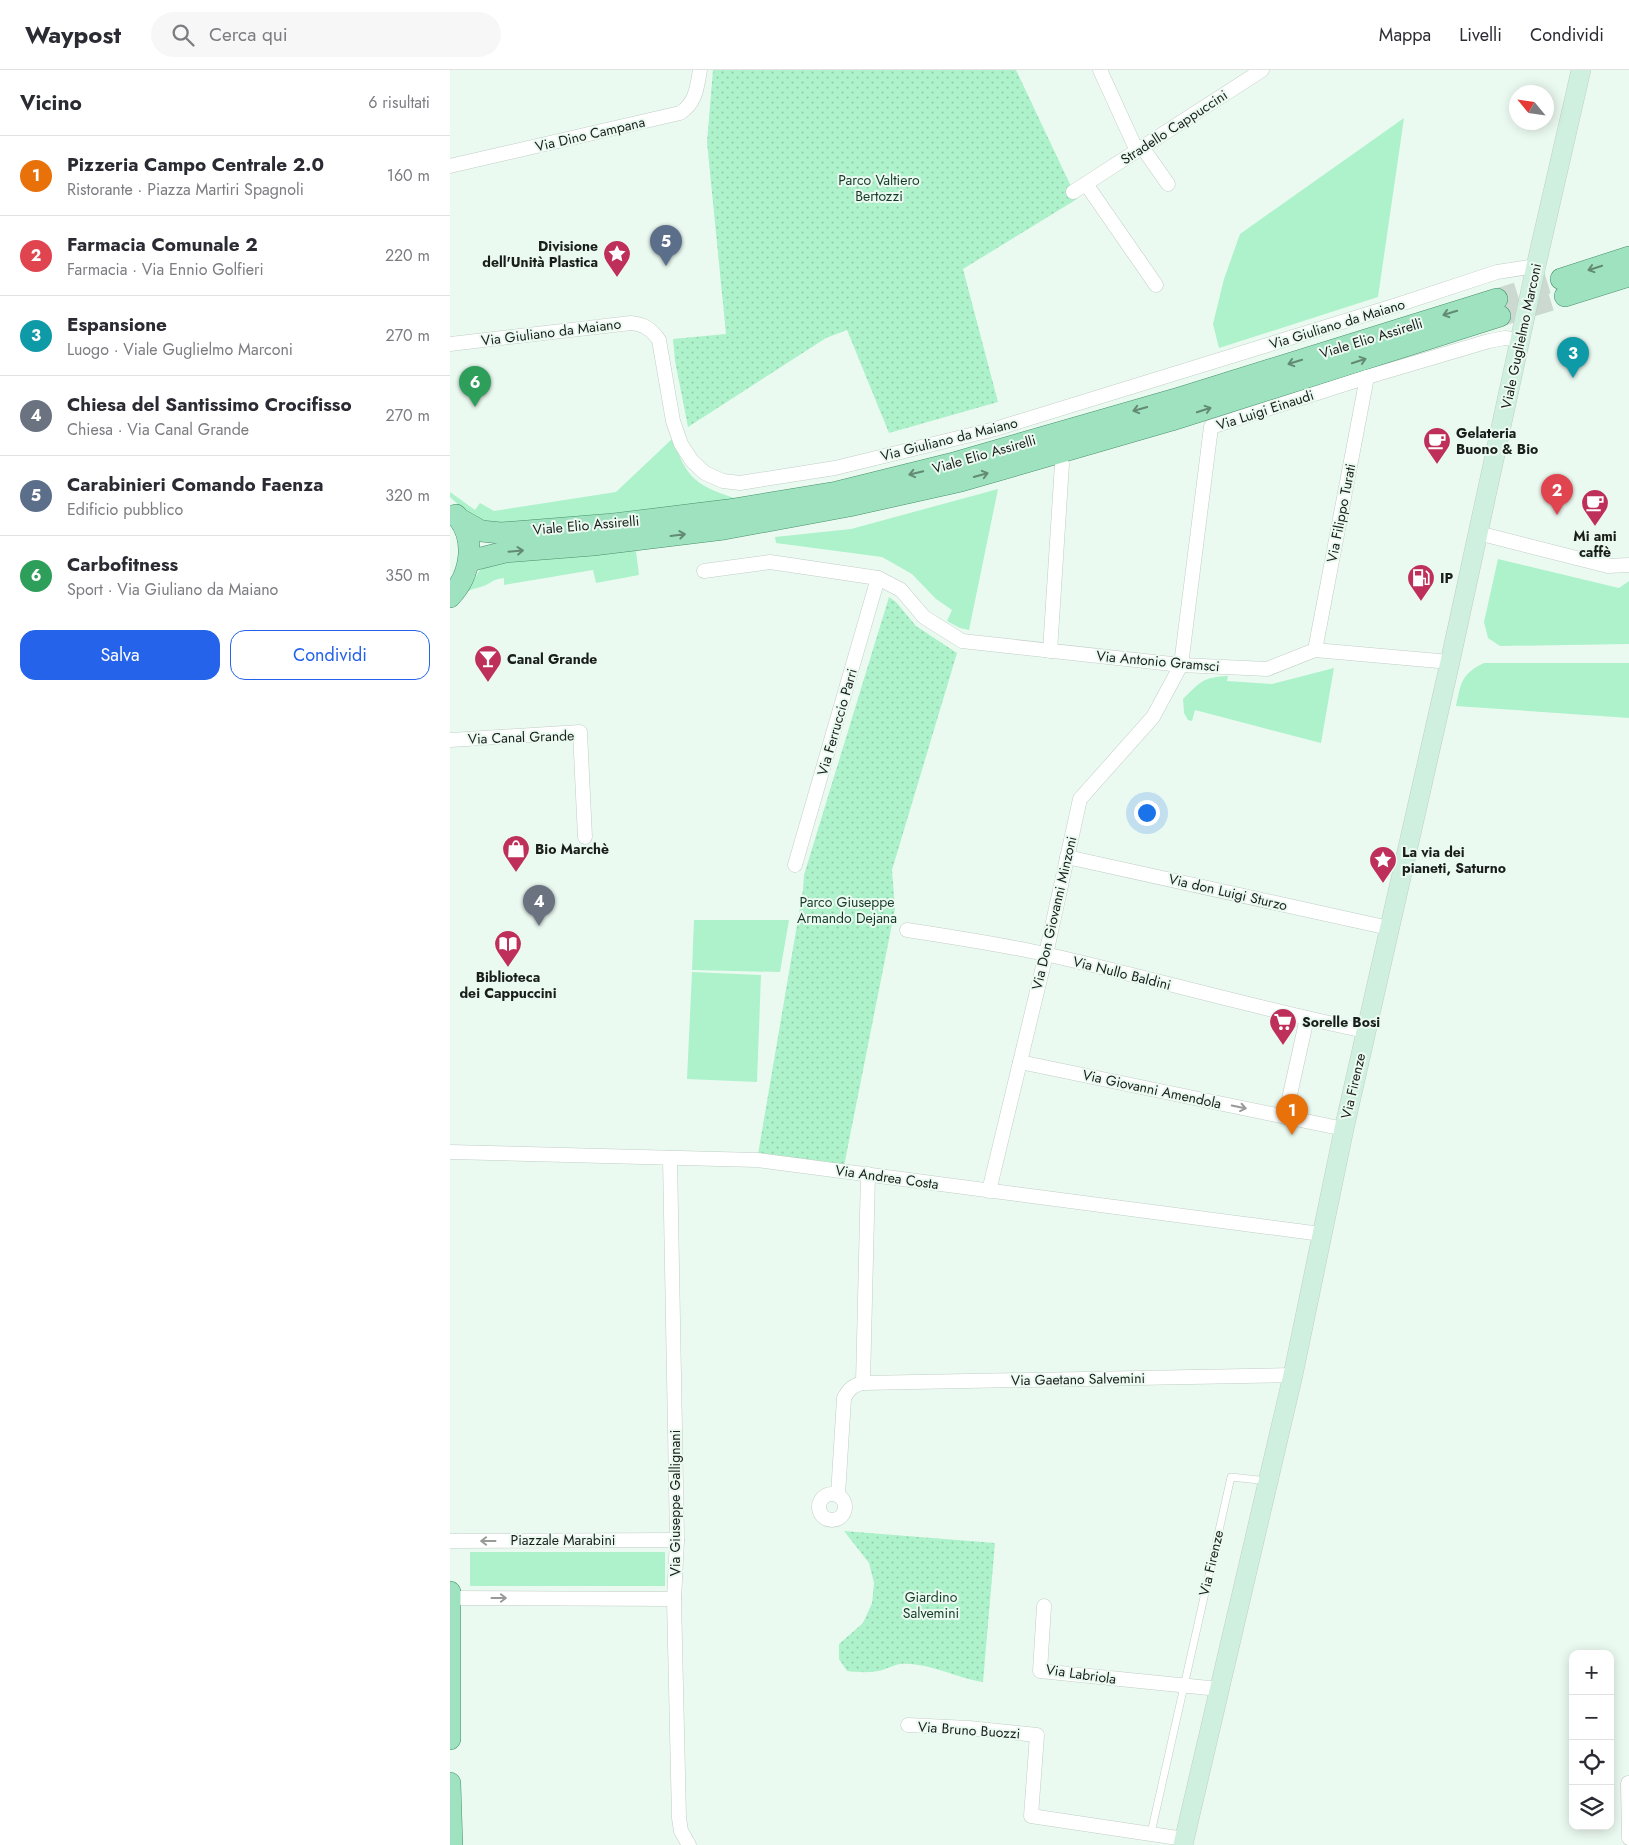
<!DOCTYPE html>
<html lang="it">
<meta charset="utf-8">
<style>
body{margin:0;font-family:Jost,sans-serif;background:#f7f7f7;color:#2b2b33}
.controls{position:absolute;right:15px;bottom:15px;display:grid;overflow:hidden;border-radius:10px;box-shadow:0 2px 12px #0003}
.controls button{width:45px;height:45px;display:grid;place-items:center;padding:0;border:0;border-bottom:1px solid #e1e1e2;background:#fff;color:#2b2b33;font:25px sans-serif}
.compass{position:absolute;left:1059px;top:15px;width:45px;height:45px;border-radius:50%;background:#fff;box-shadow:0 2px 12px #0003;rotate:299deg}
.you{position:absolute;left:696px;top:742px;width:18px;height:18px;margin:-12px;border:4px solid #fff;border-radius:50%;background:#1a73e8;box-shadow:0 0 0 8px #1a73e833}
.badge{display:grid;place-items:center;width:32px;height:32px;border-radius:50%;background:#2563eb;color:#fff;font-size:16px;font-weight:700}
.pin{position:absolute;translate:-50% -41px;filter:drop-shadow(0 1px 2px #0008)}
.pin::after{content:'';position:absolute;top:26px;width:18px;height:15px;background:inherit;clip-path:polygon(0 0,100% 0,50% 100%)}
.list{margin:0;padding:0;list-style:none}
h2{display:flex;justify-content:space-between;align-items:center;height:65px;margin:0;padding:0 20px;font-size:21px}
h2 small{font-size:16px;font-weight:400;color:#7c7c81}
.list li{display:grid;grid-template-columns:32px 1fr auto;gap:15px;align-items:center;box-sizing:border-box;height:80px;padding:0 20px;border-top:1px solid #e1e1e2}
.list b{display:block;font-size:19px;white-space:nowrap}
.list p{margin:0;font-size:16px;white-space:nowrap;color:#7c7c81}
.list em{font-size:16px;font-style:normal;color:#7c7c81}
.actions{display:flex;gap:10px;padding:15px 20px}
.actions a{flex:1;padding:11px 0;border:1px solid #2563eb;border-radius:15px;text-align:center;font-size:18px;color:#2563eb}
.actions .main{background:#2563eb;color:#fff}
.icon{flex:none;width:28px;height:28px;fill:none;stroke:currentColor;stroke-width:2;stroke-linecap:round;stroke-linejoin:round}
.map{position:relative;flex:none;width:1179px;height:1775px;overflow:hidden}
header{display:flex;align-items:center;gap:30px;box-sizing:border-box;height:70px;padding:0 25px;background:#fff;border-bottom:1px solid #e1e1e2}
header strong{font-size:24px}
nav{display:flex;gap:28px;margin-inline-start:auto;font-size:18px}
.search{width:350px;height:45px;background:#f7f7f7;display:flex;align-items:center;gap:12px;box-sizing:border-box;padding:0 18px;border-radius:28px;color:#7c7c81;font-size:19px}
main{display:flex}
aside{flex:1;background:#fff}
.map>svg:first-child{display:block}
.grass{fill:#adf2ca}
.park{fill:url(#park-dots)}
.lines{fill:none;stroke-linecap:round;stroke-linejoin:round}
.primary-tunnel{stroke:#ccd9d1;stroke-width:21;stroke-dasharray:21 11;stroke-linecap:butt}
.lane-casing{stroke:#c0cec5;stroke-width:8}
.street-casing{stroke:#c0cec5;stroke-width:15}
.secondary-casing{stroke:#c0cec5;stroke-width:20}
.primary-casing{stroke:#46906a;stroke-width:22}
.lane{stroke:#fff;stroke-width:7}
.street{stroke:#fff;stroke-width:14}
.secondary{stroke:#cff0df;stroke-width:19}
.primary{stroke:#9fe2bf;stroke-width:21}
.oneway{stroke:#638a75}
.oneway2{stroke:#989a98}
.labels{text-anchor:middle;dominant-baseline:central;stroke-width:4;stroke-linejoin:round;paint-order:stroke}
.street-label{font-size:14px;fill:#191e1b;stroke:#ebfaf1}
.park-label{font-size:14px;fill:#153a27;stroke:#ebfaf1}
.poi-label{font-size:14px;font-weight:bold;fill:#191e1b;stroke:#ebfaf1;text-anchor:start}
</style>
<header>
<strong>Waypost</strong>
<div class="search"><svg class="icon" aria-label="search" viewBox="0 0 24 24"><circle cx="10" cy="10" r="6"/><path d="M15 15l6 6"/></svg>Cerca qui</div>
<nav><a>Mappa</a><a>Livelli</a><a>Condividi</a></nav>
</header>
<main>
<aside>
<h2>Vicino<small>6 risultati</small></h2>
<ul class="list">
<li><span class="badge" style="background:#e8710a">1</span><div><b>Pizzeria Campo Centrale 2.0</b><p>Ristorante · Piazza Martiri Spagnoli</p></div><em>160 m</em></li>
<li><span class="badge" style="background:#e0444e">2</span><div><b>Farmacia Comunale 2</b><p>Farmacia · Via Ennio Golfieri</p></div><em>220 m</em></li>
<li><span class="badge" style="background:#0f9aa8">3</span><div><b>Espansione</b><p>Luogo · Viale Guglielmo Marconi</p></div><em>270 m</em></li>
<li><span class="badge" style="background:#6b7280">4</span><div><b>Chiesa del Santissimo Crocifisso</b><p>Chiesa · Via Canal Grande</p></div><em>270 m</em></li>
<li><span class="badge" style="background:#5c6f8a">5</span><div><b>Carabinieri Comando Faenza</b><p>Edificio pubblico</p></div><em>320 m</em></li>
<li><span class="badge" style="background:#2e9e5b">6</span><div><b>Carbofitness</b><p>Sport · Via Giuliano da Maiano</p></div><em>350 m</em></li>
</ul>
<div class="actions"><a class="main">Salva</a><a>Condividi</a></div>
</aside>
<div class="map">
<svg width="1179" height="1775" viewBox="0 0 1179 1775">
<defs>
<pattern id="park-dots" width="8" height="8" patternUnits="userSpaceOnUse" patternTransform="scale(1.25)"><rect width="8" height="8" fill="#adf2ca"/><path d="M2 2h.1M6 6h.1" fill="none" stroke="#94cfad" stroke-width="1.8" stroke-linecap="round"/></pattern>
</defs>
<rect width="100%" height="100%" fill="#ebfaf1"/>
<g class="grass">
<polygon points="954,48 928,227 769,278 763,254 774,209 790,164"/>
<path d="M223,368C236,409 247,416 287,429L41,457L14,440L0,427V422L25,440L30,433L44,441L166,422Z"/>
<polygon points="548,419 519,560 510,558 497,551 502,540 486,529 462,504 432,487 326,473 325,467 401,459"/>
<path d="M186,481L189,505L146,513L143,500L54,515V508C47,509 44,510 38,514C33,517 25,518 18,521L29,501L39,495L152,482Z"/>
<polygon points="1048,489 1169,518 1179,511 1179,574 1050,576 1038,568 1034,552"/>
<path d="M1034,593H1179V648L1006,636C1011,613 1011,604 1034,593Z"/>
<path d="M884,598L871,673L745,640L742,651L738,650L734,643L733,629C750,612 753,607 778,606L777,611L822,614Z"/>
<polygon points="244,850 339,850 330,902 242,900"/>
<polygon points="242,902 311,905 307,1012 237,1009"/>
<rect x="20" y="1482" width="195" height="34"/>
</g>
<g class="park">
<polygon points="263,0 566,0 627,129 513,199 548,332 439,363 397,260 376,268 238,357 225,291 223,269 276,264 257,72"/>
<polygon points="439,527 446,532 466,556 507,583 442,800 445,839 393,1101 307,1090 353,820 354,805"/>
<path d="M394,1461L545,1473L533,1612C507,1608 475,1591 450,1594C443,1595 435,1600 428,1601C417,1603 407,1602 397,1601L389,1589V1574L413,1553L422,1533L424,1513L419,1493Z"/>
</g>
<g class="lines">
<g class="primary-tunnel">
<polyline points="1047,229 1111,209"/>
<polyline points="1050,246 1115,226"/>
</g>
<defs>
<polyline id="lane" points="701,1763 781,1407 818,1411"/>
<g id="street">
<polyline points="650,0 687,81"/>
<polyline points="692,77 718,114"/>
<path d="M0,96L230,43C246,33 247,17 250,0"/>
<polyline points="636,114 706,215"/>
<polyline points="623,122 812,0"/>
<path d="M0,274L181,253C194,254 201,259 209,270L223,351L231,374L242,391L255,403L273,411L290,413L385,398L545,359L947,235L1047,202L1086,196"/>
<polyline points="1028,463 1158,496 1179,495"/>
<polyline points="254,501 320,492 428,508 451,520 474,547 512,571 731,595 817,599 865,580 1000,592"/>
<polyline points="865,580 917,307"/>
<polyline points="600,581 612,394"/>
<polyline points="0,670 130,662 135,767"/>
<polyline points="617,787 939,858"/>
<polyline points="345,795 428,508"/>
<path d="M457,860C503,867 549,874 595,884C702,908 808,939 916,961"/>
<polyline points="570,992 894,1059"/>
<polyline points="835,1047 857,948"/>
<polyline points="0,1082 307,1090 871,1164"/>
<polyline points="220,1088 227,1470 224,1529 229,1748 231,1761 239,1775"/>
<polyline points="418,1104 413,1313 843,1305"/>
<polyline points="539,1121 596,884 630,729 703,647 731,595 761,357 917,307 1039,271 1055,268 1070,270"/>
<circle cx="382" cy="1437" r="13"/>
<path d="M388,1425L394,1328C399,1319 403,1315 413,1313"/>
<polyline points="0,1471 227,1470"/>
<polyline points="0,1528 224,1529"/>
<polyline points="594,1536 590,1601 769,1619"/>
<polyline points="458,1655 519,1658 587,1665 581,1746 734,1769"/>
<polyline points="1178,1713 1179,1768"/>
</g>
<polyline id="secondary" points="733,1775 843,1305 894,1059 1000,592 1086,196 1131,0"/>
<g id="primary">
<polyline points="1111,209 1179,187"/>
<polyline points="1115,226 1179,206"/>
<polyline points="8,448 31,461 51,463 164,454 278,440 387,422 500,394 729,328 1047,229"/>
<polyline points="19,491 55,482 143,475 274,459 399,436 511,411 722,350 1050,246"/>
<path d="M0,527C21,505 27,469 6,445"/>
<polyline points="0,1522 0,1669"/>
<polyline points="0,1713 2,1775"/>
</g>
</defs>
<use href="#lane" class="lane-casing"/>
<use href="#street" class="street-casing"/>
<use href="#secondary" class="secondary-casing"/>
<use href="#primary" class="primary-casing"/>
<use href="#lane" class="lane"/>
<use href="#street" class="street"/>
<use href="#secondary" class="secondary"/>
<use href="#primary" class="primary"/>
</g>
<defs><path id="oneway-shaft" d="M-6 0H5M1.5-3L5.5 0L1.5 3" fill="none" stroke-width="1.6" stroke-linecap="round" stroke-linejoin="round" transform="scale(1.25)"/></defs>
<g class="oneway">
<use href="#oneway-shaft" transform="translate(1145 198) rotate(162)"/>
<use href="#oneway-shaft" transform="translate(1000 243) rotate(163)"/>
<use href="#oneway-shaft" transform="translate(909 291) rotate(-18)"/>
<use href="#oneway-shaft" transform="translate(845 292) rotate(163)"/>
<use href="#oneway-shaft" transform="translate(690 339) rotate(164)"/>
<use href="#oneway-shaft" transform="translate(754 340) rotate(-18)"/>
<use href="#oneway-shaft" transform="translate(466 403) rotate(166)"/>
<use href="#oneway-shaft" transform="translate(531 405) rotate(-16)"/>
<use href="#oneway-shaft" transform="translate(228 465) rotate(-7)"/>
<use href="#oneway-shaft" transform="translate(66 481) rotate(-5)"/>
</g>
<g class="oneway2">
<use href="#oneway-shaft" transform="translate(789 1037) rotate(12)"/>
<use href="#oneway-shaft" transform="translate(38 1471) rotate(180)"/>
<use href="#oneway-shaft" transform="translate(49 1528)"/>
</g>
<defs>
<symbol id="sight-pin" viewBox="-11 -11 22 30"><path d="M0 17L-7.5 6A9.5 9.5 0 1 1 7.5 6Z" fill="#be2f5a" stroke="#ebfaf1"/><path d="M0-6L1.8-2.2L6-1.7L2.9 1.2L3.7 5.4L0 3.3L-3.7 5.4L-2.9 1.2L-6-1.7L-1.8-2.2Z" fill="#fff"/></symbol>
<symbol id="cafe-pin" viewBox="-11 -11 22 30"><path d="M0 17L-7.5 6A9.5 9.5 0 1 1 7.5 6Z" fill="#be2f5a" stroke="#ebfaf1"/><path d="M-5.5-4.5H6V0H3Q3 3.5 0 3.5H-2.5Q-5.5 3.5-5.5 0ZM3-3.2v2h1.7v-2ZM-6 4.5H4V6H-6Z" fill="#fff"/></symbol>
<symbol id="fuel-pin" viewBox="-11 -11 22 30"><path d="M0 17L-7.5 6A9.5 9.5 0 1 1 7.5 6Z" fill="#be2f5a" stroke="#ebfaf1"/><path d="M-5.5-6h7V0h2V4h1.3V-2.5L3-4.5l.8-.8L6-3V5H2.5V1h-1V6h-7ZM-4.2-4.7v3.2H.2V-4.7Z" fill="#fff"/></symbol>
<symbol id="bar-pin" viewBox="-11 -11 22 30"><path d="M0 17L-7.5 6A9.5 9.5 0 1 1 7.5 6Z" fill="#be2f5a" stroke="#ebfaf1"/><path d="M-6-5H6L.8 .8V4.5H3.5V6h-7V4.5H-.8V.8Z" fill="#fff"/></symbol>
<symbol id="shop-pin" viewBox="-11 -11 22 30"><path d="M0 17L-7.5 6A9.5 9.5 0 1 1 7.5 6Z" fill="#be2f5a" stroke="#ebfaf1"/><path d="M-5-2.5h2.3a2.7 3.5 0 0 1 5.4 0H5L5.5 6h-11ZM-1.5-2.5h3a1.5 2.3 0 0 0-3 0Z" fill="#fff"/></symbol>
<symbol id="library-pin" viewBox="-11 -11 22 30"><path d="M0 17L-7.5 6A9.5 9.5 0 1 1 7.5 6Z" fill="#be2f5a" stroke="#ebfaf1"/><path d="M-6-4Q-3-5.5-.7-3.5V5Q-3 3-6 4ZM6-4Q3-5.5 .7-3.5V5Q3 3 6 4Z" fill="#fff"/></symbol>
<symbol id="supermarket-pin" viewBox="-11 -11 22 30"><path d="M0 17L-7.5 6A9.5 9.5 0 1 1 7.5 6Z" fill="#be2f5a" stroke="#ebfaf1"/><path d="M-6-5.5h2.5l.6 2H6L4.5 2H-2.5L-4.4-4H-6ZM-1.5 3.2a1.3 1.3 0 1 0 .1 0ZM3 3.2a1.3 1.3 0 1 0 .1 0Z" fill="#fff"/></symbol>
</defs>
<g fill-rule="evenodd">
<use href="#sight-pin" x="151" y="168" width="32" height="43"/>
<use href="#cafe-pin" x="971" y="355" width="32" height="43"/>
<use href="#cafe-pin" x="1129" y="417" width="32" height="43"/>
<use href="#fuel-pin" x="955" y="492" width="32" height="43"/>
<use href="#bar-pin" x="22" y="573" width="32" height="43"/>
<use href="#shop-pin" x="50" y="763" width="32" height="43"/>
<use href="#sight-pin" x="917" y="774" width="32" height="43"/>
<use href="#library-pin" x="42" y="858" width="32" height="43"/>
<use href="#supermarket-pin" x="817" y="936" width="32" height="43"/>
</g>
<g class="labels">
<g class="street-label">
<text transform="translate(724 57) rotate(-33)">Stradello Cappuccini</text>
<text transform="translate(140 64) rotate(-13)">Via Dino Campana</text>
<text transform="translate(887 254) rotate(-17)">Via Giuliano da Maiano</text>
<text transform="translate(101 262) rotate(-7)">Via Giuliano da Maiano</text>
<text transform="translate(1071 266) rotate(-78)">Viale Guglielmo Marconi</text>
<text transform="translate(921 268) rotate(-17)">Viale Elio Assirelli</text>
<text transform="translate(815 340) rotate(-18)">Via Luigi Einaudi</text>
<text transform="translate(499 369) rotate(-14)">Via Giuliano da Maiano</text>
<text transform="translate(534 384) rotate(-16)">Viale Elio Assirelli</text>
<text transform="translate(891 443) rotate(-79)">Via Filippo Turati</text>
<text transform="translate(136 455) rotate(-5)">Viale Elio Assirelli</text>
<text transform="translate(708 591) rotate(5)">Via Antonio Gramsci</text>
<text transform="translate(387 652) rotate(-74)">Via Ferruccio Parri</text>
<text transform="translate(71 667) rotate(-2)">Via Canal Grande</text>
<text transform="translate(778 822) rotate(13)">Via don Luigi Sturzo</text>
<text transform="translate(604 843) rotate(-77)">Via Don Giovanni Minzoni</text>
<text transform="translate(672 903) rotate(14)">Via Nullo Baldini</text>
<text transform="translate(903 1016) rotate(-77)">Via Firenze</text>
<text transform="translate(702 1019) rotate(12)">Via Giovanni Amendola</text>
<text transform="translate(437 1107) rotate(8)">Via Andrea Costa</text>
<text transform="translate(628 1309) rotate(-1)">Via Gaetano Salvemini</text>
<text transform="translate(225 1433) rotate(-90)">Via Giuseppe Gallignani</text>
<text x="113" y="1470">Piazzale Marabini</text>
<text transform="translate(761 1493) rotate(-77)">Via Firenze</text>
<text transform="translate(631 1604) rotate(8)">Via Labriola</text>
<text transform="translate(519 1660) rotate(4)">Via Bruno Buozzi</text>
</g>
<g class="park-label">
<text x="429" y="110">Parco Valtiero<tspan x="429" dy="16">Bertozzi</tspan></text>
<text x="397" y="832">Parco Giuseppe<tspan x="397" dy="16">Armando Dejana</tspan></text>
<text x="481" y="1527">Giardino<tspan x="481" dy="16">Salvemini</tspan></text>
</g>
<g class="poi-label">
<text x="148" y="176" text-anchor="end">Divisione<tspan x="148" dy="16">dell'Unità Plastica</tspan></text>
<text x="1006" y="363">Gelateria<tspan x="1006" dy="16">Buono &amp; Bio</tspan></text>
<text x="1145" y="466" text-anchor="middle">Mi ami<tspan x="1145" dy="16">caffè</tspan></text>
<text x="990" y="508">IP</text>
<text x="57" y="589">Canal Grande</text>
<text x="85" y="779">Bio Marchè</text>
<text x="952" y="782">La via dei<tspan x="952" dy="16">pianeti, Saturno</tspan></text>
<text x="58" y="907" text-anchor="middle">Biblioteca<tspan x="58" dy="16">dei Cappuccini</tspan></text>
<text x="852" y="952">Sorelle Bosi</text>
</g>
</g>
</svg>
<div class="controls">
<button>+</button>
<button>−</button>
<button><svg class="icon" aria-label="locate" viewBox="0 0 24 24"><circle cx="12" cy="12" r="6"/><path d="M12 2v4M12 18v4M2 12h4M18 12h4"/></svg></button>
<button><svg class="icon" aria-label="layers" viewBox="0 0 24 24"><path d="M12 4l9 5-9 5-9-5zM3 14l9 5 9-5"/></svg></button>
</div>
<svg class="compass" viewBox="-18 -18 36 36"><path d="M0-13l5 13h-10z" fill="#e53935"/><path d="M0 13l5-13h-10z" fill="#7c7c81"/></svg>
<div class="you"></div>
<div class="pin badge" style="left:842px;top:1065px;background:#e8710a">1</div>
<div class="pin badge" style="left:1107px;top:445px;background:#e0444e">2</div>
<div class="pin badge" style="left:1123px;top:308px;background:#0f9aa8">3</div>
<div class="pin badge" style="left:89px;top:856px;background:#6b7280">4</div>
<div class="pin badge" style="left:216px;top:196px;background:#5c6f8a">5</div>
<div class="pin badge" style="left:25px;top:337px;background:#2e9e5b">6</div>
</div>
</main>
